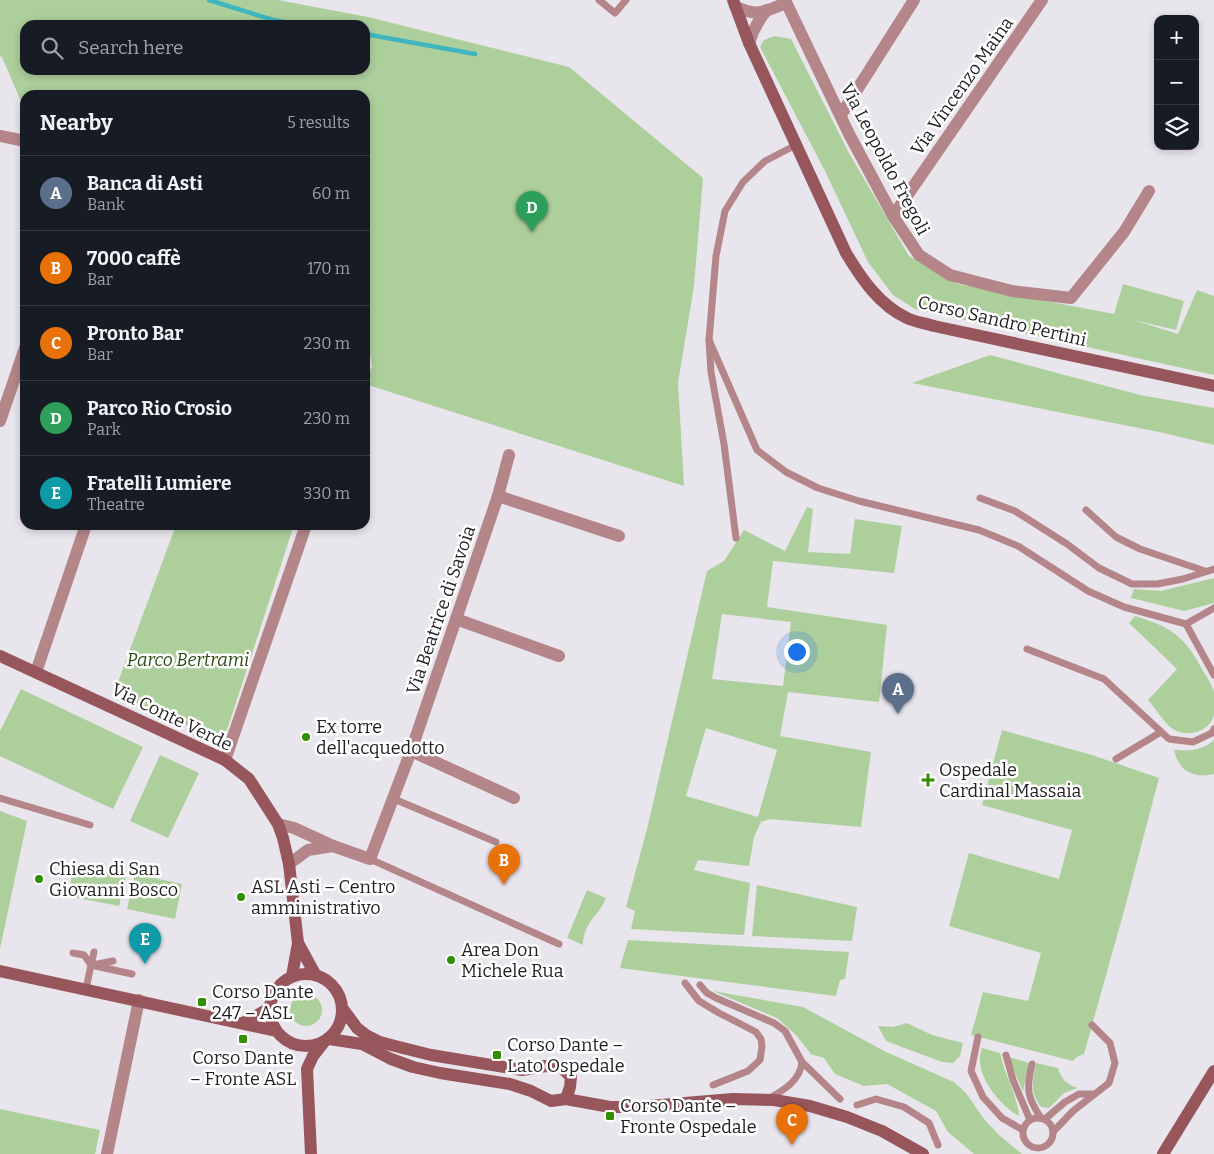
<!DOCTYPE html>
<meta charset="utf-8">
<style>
body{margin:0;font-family:Bitter,serif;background:#242831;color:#f1f3f6}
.controls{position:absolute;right:15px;top:15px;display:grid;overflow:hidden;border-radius:10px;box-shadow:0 2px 8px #0003}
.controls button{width:45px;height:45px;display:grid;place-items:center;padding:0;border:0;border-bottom:1px solid #363941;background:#171b24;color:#f1f3f6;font:25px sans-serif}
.you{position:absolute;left:796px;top:651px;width:18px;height:18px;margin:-12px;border:4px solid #fff;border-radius:50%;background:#1a73e8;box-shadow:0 0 0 8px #1a73e833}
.badge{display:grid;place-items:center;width:32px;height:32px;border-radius:50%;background:#328f01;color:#fff;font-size:16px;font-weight:700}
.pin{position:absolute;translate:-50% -41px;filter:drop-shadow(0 1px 2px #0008)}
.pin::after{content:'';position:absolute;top:26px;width:18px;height:15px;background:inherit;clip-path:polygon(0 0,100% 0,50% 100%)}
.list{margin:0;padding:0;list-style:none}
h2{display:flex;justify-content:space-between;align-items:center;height:65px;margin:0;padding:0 20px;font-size:21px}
h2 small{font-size:16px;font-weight:400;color:#9ea1a6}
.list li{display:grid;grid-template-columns:32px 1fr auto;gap:15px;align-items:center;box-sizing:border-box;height:75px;padding:0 20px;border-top:1px solid #363941}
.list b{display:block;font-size:19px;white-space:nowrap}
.list p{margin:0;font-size:16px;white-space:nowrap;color:#9ea1a6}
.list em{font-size:16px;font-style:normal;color:#9ea1a6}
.icon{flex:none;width:28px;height:28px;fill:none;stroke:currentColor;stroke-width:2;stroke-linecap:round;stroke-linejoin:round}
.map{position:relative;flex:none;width:1214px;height:1154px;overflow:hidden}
.search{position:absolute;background:#171b24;box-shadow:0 2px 8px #0003;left:20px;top:20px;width:350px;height:55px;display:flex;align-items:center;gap:12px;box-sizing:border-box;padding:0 18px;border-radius:15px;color:#9ea1a6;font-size:19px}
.panel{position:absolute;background:#171b24;box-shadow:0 2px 8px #0003;left:20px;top:90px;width:350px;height:440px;border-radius:15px}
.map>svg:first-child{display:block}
.green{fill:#adcf9b;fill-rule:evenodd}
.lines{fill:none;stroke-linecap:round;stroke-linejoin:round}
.stream{stroke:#3fb6bd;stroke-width:4.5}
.lane{stroke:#b48589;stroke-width:7}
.street{stroke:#b48589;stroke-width:12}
.secondary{stroke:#97555c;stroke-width:12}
.poi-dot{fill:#328f01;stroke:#fff;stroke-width:2}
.labels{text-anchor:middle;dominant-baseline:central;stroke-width:5;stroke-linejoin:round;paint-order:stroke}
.street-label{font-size:18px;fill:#211f22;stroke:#fff}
.park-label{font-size:18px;font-style:italic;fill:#2b4e12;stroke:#fff}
.poi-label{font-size:18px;fill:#211f22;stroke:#fff;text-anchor:start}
</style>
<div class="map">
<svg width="1214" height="1154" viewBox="0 0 1214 1154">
<rect width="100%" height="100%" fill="#e9e5ed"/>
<g class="green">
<path d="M0,0H278L368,17L569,67L703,178L694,286L678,383L684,486L365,384L372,366L365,325V95H25V111L2,57L0,56ZM25,25H365V70H25Z"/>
<polygon points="775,36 791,39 849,153 909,256 958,284 1114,314 1123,284 1184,301 1176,330 1134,320 1178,334 1197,290 1214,296 1214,375 915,309 893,295 868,262 826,173 760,47 764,40"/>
<polygon points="990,355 1140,395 1214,408 1214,445 1159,432 912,383"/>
<path d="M807,507L813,509L808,552L850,554L855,519L902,526L894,573L773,561L767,607L887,625L879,702L788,692L780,736L871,752L861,827L770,819L761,822L754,837L749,866L698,860L694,870L750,883L744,935L631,929L635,911L626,907L647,829L707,571L724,561L744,530L785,551ZM722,614L791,622L783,686L712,679ZM706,728L777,750L758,817L686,796Z"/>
<polygon points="176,525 294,525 227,730 213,737 114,693"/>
<polygon points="1214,578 1214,603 1184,611 1131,598 1134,589 1161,591"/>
<path d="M1135,616C1171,627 1185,636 1203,671C1207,677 1212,685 1214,692C1214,697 1214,709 1214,715C1210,732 1187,738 1173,729C1164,723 1156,709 1148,700L1177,669L1129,623Z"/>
<polygon points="21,689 143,747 113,809 0,756 0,731"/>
<polygon points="1002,730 1092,755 1159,778 1124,911 1084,1054 1077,1057 1073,1061 971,1035 983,992 1028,1001 1041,953 949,926 969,853 1059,879 1072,830 982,805"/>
<path d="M1214,740V774C1193,779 1179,771 1174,750C1189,751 1202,751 1214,740Z"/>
<polygon points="160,755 199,773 168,838 130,821"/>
<polygon points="0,811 27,821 0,949"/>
<polygon points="74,865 126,876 119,906 68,896"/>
<polygon points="135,874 182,884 175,919 127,909"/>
<polygon points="757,885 857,907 852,941 752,936"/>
<path d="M587,890L606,898C598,918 584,920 583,945L567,938Z"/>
<polygon points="628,940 849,952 845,979 840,980 836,996 620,968"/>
<polygon points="713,991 803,1007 886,1052 954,1082 966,1093 984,1119 1000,1136 1022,1154 974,1154 948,1132 936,1111 887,1084 864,1086 835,1074 824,1058 811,1054 796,1035 777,1018"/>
<circle cx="306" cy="1010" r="16"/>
<polygon points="907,1023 932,1035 963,1043 960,1056 953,1063 942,1062 886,1041 878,1026 893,1027"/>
<path d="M982,1048L1000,1053C1005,1076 1017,1094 1019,1116C999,1105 972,1072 982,1048Z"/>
<polygon points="1009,1057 1029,1063 1023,1091 1014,1071"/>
<path d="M1036,1063L1058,1068C1061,1079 1066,1084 1078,1088L1064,1093L1049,1108L1041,1107C1029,1090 1033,1081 1036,1063Z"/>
<polygon points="0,1109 100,1130 95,1154 0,1154"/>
</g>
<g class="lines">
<g class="stream">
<polyline points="209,0 273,20 304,25"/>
<polyline points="365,34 475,54"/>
</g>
<g class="lane">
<polyline points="599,0 615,13 626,0"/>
<polyline points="709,340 757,450 786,472 818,488 859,501 979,530 1018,546 1088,591 1124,607 1186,624 1214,608"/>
<polyline points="980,498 1015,511 1067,544 1099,568 1132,584 1157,584 1183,579 1214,569"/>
<polyline points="1086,510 1116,537 1140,549 1205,571"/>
<polyline points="736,538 724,444 711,372 709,340 716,256 725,211 743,182 765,161 796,145"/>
<polyline points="1186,624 1214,675"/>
<polyline points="1027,649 1104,679 1169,739 1193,742 1212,733 1214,729"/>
<polyline points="1116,759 1161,732"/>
<polyline points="0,798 90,825"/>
<polyline points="394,799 496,842"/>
<polyline points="370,859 559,944"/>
<polyline points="94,952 91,965 132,974"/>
<polyline points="73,953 84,955 91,965 86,989"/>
<polyline points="93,965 113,961"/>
<polyline points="685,983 699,1001 719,1013 756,1032 761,1039 762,1046 760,1060 748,1071 713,1085"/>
<polyline points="700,985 707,993 716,998 774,1023 785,1031 802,1062 840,1099"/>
<polyline points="978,1037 971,1071 983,1097 1002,1118 1023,1130"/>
<polyline points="1006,1055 1013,1080 1030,1120"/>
<path d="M1032,1064C1026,1089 1027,1097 1041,1118"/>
<path d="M768,1099C784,1090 800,1081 802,1062"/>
<polyline points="857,1105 876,1099 904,1107 929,1123 938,1145"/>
<circle cx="1038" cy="1133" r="15"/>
<polyline points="1045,1119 1065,1102 1079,1094 1094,1094"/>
<polyline points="1053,1132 1073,1111 1109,1083 1115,1063 1110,1043 1092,1025"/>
</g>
<g class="street">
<polyline points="785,0 849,134 893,216 919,255 950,275 1012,291 1071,298 1124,232 1149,191"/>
<path d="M735,6C757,18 765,11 786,3"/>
<path d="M749,43C753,30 758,20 767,10"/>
<polyline points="841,115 914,0"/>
<polyline points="0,136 25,141"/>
<polyline points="893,216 1042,0"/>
<polyline points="0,421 25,348"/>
<polyline points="498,496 619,536"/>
<polyline points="456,619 559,656"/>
<polyline points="36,672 86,525"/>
<polyline points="411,751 514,798"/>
<polyline points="225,760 306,525"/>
<polyline points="278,824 294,828 333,846 370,859 411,751 498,496 509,455"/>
<polyline points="289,864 308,850 333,846"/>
<polyline points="107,1154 139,1000"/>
</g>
<g class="secondary">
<path d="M733,0L749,43L846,253C861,278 879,305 907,318C915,322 925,323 934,326L1214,386"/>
<polyline points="0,656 225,760 249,779 278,824 283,838 289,864 298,943 292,976"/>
<polyline points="298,943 315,974"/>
<polyline points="0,971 276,1031"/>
<circle cx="306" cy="1010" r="36"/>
<polyline points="343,1009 357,1028 366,1035 380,1042 399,1047 431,1055 522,1070 545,1066 561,1067 571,1077 570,1087 566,1099"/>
<polyline points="243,1023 270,1008"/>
<polyline points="329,1039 362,1044 391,1059 413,1067 440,1073 510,1084 531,1091 551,1101 566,1099 610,1107 637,1107 733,1099 774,1100 810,1106 847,1117 882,1131 923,1154"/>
<polyline points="311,1154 307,1069 313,1056 324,1042"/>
<polyline points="1163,1154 1214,1071"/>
</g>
</g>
<g class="poi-dot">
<circle cx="306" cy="737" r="5"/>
<path d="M925.5 772.5h5v5h5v5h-5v5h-5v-5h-5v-5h5z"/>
<circle cx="39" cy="879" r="5"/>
<circle cx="241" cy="897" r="5"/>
<circle cx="451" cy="960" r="5"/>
<rect x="197" y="997" width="10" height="10" rx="2.5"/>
<rect x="238" y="1034" width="10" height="10" rx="2.5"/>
<rect x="492" y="1050" width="10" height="10" rx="2.5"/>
<rect x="605" y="1111" width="10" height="10" rx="2.5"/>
</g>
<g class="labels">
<g class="street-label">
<text transform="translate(962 86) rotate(-55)">Via Vincenzo Maina</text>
<text transform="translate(885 159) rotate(62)">Via Leopoldo Fregoli</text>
<text transform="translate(1002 321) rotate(13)">Corso Sandro Pertini</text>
<text transform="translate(441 610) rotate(-71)">Via Beatrice di Savoia</text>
<text transform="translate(172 717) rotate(26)">Via Conte Verde</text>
</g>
<g class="park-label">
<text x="188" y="660">Parco Bertrami</text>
</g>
<g class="poi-label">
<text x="316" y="727">Ex torre<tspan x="316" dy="21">dell'acquedotto</tspan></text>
<text x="939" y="770">Ospedale<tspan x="939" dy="21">Cardinal Massaia</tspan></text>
<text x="49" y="869">Chiesa di San<tspan x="49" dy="21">Giovanni Bosco</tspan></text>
<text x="251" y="887">ASL Asti – Centro<tspan x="251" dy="21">amministrativo</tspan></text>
<text x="461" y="950">Area Don<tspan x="461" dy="21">Michele Rua</tspan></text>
<text x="212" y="992">Corso Dante<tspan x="212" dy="21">247 – ASL</tspan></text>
<text x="507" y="1045">Corso Dante –<tspan x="507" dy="21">Lato Ospedale</tspan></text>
<text x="243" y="1058" text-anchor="middle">Corso Dante<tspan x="243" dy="21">– Fronte ASL</tspan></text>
<text x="620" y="1106">Corso Dante –<tspan x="620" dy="21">Fronte Ospedale</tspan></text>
</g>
</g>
</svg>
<div class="controls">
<button>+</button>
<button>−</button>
<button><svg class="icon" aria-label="layers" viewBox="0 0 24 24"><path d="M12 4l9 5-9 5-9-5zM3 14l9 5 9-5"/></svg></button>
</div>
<div class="you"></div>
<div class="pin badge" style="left:898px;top:714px;background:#5c6f8a">A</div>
<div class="pin badge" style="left:504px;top:885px;background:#e8710a">B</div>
<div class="pin badge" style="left:792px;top:1145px;background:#e8710a">C</div>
<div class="pin badge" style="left:532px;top:232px;background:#2e9e5b">D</div>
<div class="pin badge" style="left:145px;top:964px;background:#0f9aa8">E</div>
<div class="search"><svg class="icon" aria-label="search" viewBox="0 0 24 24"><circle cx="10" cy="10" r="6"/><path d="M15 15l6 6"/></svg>Search here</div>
<section class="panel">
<h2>Nearby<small>5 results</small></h2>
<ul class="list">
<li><span class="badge" style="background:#5c6f8a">A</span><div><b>Banca di Asti</b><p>Bank</p></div><em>60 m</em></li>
<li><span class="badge" style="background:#e8710a">B</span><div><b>7000 caffè</b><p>Bar</p></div><em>170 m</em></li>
<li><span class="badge" style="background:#e8710a">C</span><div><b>Pronto Bar</b><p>Bar</p></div><em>230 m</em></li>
<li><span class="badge" style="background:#2e9e5b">D</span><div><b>Parco Rio Crosio</b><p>Park</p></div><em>230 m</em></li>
<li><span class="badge" style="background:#0f9aa8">E</span><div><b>Fratelli Lumiere</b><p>Theatre</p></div><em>330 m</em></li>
</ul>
</section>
</div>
